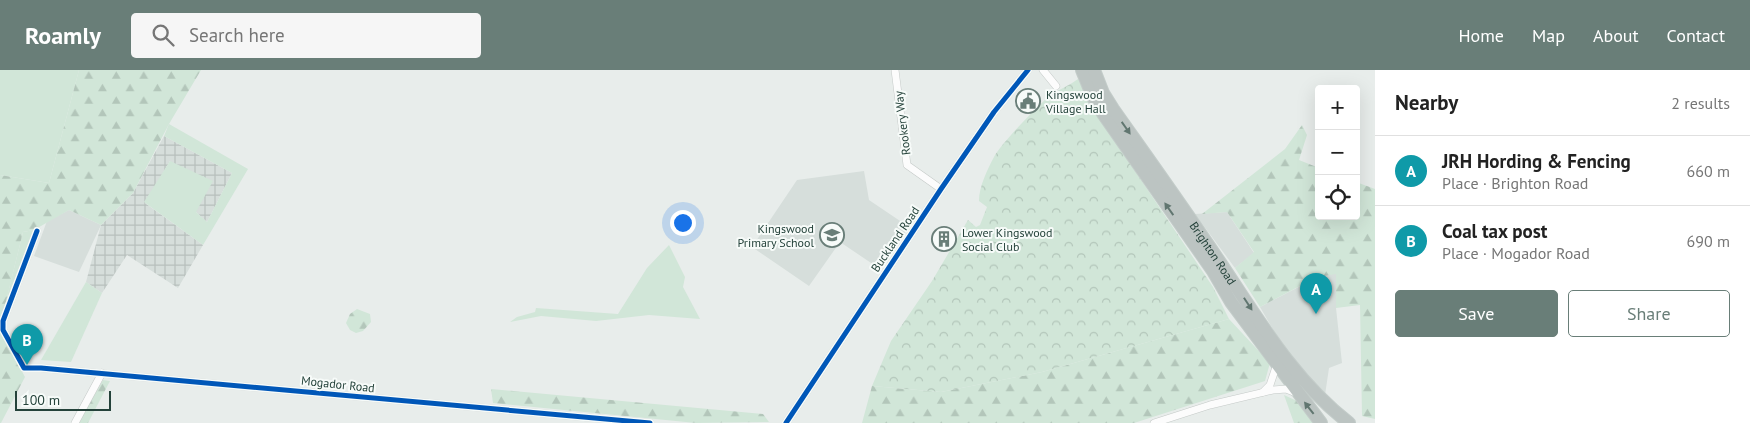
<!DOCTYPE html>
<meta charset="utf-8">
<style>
body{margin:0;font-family:"PT Sans",sans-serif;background:#f6f6f6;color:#222}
.controls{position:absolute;right:15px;top:15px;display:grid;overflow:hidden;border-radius:5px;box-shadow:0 5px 20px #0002}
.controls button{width:45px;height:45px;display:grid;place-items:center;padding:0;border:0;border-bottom:1px solid #e0e0e0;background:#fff;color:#222;font:25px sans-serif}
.scale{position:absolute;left:15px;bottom:12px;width:96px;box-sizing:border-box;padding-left:5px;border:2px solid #24423a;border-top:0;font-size:14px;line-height:18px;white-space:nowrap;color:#24423a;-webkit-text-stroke:4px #f7fbf9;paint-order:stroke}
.you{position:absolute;left:682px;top:152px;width:18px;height:18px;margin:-12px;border:4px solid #fff;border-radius:50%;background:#1a73e8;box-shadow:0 0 0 8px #1a73e833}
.badge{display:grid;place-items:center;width:32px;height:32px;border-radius:50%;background:#697e78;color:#fff;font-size:16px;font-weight:700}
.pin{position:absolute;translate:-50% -41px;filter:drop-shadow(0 1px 2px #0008)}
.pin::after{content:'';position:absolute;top:26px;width:18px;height:15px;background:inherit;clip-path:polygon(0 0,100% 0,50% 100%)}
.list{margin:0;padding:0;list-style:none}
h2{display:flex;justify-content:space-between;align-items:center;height:65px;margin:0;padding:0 20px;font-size:21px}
h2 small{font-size:16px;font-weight:400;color:#767676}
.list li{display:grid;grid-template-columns:32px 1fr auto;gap:15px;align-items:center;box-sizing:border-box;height:70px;padding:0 20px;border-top:1px solid #e0e0e0}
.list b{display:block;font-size:19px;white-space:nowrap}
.list p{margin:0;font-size:16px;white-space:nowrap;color:#767676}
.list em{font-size:16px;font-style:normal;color:#767676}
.actions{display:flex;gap:10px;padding:15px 20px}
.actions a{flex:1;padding:11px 0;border:1px solid #697e78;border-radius:5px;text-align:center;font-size:18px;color:#697e78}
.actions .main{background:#697e78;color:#fff}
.icon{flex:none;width:28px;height:28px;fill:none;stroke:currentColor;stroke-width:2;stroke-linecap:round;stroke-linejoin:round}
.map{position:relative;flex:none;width:1375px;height:353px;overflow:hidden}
header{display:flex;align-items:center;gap:30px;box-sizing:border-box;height:70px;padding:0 25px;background:#697e78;color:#fff}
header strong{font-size:24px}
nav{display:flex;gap:28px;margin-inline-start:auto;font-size:18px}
.search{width:350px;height:45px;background:#f6f6f6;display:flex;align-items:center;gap:12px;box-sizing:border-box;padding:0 18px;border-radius:5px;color:#767676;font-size:19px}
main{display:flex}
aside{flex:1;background:#fff}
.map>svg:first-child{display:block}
.built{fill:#d6dedb}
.industrial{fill:url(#industrial-grid)}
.grass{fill:#d1e6d8}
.forest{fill:url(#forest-firs)}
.park{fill:url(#park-crowns)}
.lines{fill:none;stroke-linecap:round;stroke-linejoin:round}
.street-casing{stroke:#c5cac8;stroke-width:8}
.highway-casing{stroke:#c3ccc9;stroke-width:14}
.street{stroke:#fcfcfc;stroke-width:7}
.highway{stroke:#bcc4c2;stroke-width:12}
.cycleway-casing{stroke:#f7fbf9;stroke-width:8}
.cycleway{stroke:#0057b8;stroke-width:5}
.oneway{fill:#617670}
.labels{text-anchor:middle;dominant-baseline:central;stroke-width:4;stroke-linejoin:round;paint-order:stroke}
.poi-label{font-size:12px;fill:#24423a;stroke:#f7fbf9;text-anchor:start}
.street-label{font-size:12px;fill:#24423a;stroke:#f7fbf9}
</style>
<header>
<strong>Roamly</strong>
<div class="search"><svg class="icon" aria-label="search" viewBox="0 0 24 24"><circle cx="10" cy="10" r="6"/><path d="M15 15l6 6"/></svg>Search here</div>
<nav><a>Home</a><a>Map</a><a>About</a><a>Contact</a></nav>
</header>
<main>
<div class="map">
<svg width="1375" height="353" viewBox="0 0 1375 353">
<defs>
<pattern id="industrial-grid" width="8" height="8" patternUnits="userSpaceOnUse" patternTransform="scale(1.25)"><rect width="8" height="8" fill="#d6dedb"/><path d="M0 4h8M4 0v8" fill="none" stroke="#b8c0bd"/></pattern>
<pattern id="forest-firs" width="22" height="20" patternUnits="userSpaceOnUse" patternTransform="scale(1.25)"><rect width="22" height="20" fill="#d1e6d8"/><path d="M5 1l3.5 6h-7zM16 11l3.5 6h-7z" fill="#b3c6ba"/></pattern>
<pattern id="park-crowns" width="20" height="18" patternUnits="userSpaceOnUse" patternTransform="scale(1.25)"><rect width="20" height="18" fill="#d1e6d8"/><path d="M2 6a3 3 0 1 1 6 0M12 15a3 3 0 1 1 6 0" fill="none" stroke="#b3c6ba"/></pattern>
</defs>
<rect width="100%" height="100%" fill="#e8edeb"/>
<g class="built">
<polygon points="864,101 869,130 909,157 880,199 840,172 809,216 752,177 797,110"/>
<polygon points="69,140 101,155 79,202 34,186 47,151"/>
<polygon points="1227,142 1254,183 1235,198 1195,144"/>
<polygon points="1336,203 1336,238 1342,293 1329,298 1325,325 1285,280 1260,237 1318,207"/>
</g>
<polygon class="industrial" points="164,66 232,103 207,152 196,142 170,91 145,133 203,175 178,218 127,185 102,223 86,212 101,155 133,123"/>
<g class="grass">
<polygon points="0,0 79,0 49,113 0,105"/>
<polygon points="169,54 248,99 203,175 144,132 170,91 213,111 196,142 207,152 232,103 164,66"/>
<polygon points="34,160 2,247 23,162"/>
<polygon points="669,175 685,207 683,217 700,249 649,245 596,251 541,246 510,252 517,247 535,242 536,238 618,244 647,198"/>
<polygon points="86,212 102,223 71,292 41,290"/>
</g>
<g class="forest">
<polygon points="79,0 201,0 169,54 133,123 101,155 69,140 34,160 23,162 0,256 0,105 49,113"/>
<polygon points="1302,55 1307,65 1299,90 1319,98 1319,146 1356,146 1356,112 1375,119 1375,349 1362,346 1360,235 1336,238 1336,204 1317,207 1260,237 1235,198 1254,182 1227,142 1202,144 1285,79"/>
<polygon points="357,239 370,244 371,252 363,261 356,263 350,260 346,253 350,244"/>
<polygon points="1229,249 1270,293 1265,311 1134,353 862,353 872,316 941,322 1042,302"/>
<polygon points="0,260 25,307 1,353 0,353"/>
<polygon points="103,310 110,311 88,353 78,353"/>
<polygon points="491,319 763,344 769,352 696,353 493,333"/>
<polygon points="1284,325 1297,331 1313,353 1294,353"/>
</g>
<path class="park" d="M1078,9L1096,43L1213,217L1229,249L1042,302L941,322L872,316L891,271L932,211L968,150L976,157L980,155L987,137L979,131C979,117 987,100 994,87C1000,75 1040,33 1052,24C1060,19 1070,15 1078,9Z"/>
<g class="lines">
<defs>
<g id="street">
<polyline points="895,0 907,95 941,119"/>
<polyline points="1043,0 1056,16"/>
<polyline points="37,161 3,251 3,260 24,298 41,298 650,353"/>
<polyline points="1263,322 1270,315 1277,294"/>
<polyline points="75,353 102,303"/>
<polyline points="786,353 941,119 994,42 1028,0"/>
<polyline points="1154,353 1210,335 1273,320 1286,319 1296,323"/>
</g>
<g id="highway">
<polyline points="1082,0 1093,27 1104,45 1213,201 1231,232 1321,353"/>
<path id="s1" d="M1094,0L1103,23L1113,39C1149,90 1185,140 1219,191C1258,249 1293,310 1349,353"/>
</g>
</defs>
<use href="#street" class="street-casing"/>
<use href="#highway" class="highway-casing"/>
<use href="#street" class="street"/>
<use href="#highway" class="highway"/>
<defs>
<g id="cycleway">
<polyline points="37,161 3,251 3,260 24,298 41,298 650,353"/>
<polyline points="786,353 941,119 994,42 1028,0"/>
</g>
</defs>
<use href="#cycleway" class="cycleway-casing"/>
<use href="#cycleway" class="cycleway"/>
</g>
<defs><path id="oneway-solid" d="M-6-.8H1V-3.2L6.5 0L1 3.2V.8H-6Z" transform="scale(1.25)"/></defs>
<g class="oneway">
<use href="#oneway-solid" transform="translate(1126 58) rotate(55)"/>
<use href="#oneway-solid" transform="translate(1169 139) rotate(-125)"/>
<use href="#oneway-solid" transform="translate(1248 234) rotate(57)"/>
<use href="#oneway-solid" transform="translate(1309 338) rotate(-128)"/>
</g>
<defs>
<symbol id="civic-ring" viewBox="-11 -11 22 22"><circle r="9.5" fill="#f7fbf9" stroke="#697e78" stroke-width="1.5"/><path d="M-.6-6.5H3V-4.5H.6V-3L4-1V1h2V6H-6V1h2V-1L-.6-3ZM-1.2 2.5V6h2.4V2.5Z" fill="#697e78"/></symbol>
<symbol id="school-ring" viewBox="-11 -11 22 22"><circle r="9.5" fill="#f7fbf9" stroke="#697e78" stroke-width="1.5"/><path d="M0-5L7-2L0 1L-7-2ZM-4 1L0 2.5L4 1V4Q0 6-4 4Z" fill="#697e78"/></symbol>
<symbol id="building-ring" viewBox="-11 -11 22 22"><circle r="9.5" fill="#f7fbf9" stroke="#697e78" stroke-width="1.5"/><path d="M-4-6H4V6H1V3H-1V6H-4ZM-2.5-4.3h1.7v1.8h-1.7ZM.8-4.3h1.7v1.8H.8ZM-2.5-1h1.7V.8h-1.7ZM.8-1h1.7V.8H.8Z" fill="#697e78"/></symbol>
</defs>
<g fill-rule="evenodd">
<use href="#civic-ring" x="1014" y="17" width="28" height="28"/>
<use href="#school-ring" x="818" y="151" width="28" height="28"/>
<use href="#building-ring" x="930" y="155" width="28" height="28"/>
</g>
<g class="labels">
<g class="poi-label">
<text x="1046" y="24">Kingswood<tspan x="1046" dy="14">Village Hall</tspan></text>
<text x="814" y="158" text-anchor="end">Kingswood<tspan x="814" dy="14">Primary School</tspan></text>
<text x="962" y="162">Lower Kingswood<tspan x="962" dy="14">Social Club</tspan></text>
</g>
<g class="street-label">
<text transform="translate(902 53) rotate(-97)">Rookery Way</text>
<text transform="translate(895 169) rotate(-56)">Buckland Road</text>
<text stroke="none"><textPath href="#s1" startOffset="219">Brighton Road</textPath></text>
<text transform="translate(338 314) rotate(6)">Mogador Road</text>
</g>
</g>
</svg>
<div class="controls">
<button>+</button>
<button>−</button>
<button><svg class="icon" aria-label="locate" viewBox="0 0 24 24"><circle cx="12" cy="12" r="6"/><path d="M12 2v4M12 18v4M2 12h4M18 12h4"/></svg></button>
</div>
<div class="scale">100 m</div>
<div class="you"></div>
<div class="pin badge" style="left:1316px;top:244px;background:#0f9aa8">A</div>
<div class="pin badge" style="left:27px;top:295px;background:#0f9aa8">B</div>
</div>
<aside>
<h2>Nearby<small>2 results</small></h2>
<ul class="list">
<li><span class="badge" style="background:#0f9aa8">A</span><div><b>JRH Hording &amp; Fencing</b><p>Place · Brighton Road</p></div><em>660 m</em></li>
<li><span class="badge" style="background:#0f9aa8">B</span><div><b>Coal tax post</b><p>Place · Mogador Road</p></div><em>690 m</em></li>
</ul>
<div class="actions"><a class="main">Save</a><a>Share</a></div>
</aside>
</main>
